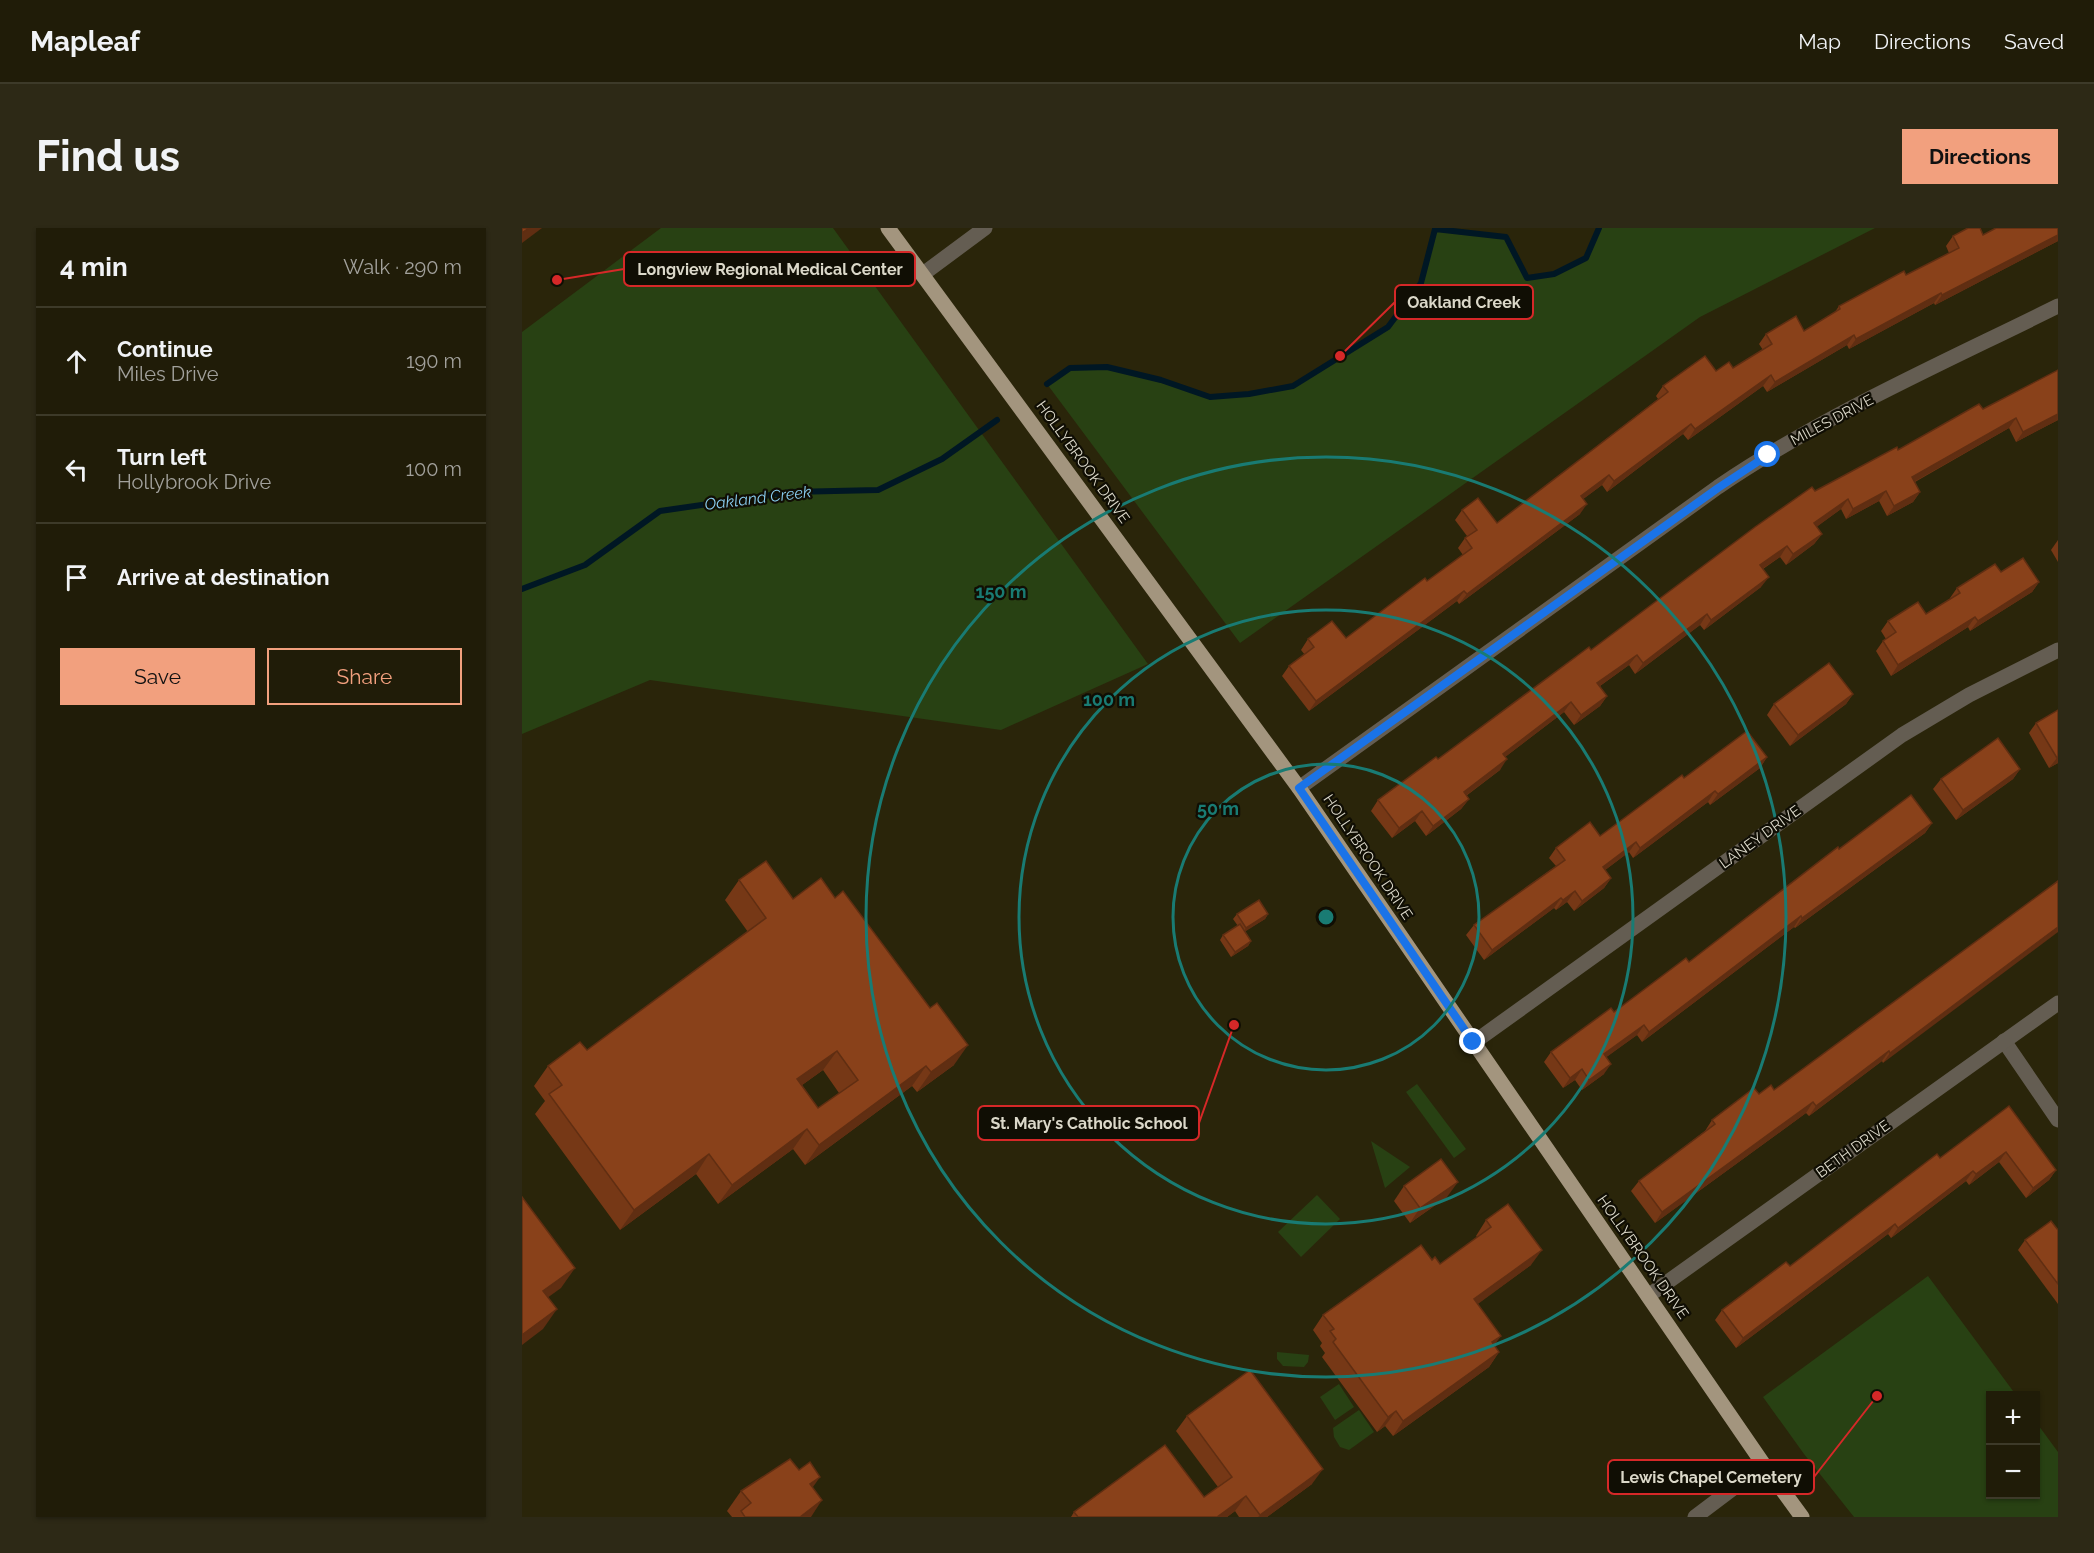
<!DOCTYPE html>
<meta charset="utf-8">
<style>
body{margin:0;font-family:Raleway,sans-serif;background:#2d2916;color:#f1f3f6}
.controls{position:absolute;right:18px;bottom:18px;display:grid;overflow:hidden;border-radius:0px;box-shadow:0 2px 4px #0004}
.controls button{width:54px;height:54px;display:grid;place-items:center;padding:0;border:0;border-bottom:2px solid #3d3a29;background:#201c08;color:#f1f3f6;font:30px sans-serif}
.stop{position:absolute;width:18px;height:18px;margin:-14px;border:4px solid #1a73e8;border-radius:50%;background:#fff}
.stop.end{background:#1a73e8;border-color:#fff;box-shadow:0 2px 6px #0008}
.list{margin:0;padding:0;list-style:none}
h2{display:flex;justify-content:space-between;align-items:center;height:78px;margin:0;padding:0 24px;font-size:26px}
h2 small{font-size:20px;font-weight:400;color:#a2a19c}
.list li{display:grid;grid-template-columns:39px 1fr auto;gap:18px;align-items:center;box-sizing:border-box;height:108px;padding:0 24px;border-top:2px solid #3d3a29}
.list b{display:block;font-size:22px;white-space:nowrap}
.list p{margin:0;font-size:20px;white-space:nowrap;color:#a2a19c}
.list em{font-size:20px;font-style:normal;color:#a2a19c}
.actions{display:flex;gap:12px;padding:18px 24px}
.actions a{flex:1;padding:14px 0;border:2px solid #f2a07e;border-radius:0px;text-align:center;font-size:21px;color:#f2a07e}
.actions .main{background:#f2a07e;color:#111}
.icon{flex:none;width:33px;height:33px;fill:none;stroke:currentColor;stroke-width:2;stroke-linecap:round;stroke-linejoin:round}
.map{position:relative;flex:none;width:1536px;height:1289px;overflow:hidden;border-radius:0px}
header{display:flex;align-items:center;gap:36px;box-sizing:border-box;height:84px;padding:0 30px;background:#201c08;border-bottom:2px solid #3d3a29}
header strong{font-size:28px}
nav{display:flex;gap:33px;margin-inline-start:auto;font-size:21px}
.intro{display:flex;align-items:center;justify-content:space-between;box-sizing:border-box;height:144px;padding:0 36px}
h1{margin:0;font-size:42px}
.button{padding:15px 27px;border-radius:0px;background:#f2a07e;color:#111;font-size:21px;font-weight:700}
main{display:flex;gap:36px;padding:0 36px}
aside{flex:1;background:#201c08;border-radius:0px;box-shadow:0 2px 4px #0004}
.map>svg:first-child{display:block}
.green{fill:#284113}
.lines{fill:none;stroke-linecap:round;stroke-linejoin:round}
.stream{stroke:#001724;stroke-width:6}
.minor{stroke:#645d52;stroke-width:15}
.major{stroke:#a3957e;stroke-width:15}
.wall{fill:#763816;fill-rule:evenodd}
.shaded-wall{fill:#602e12}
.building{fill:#89411a;stroke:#602e12;stroke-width:1.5;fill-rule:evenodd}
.route{stroke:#1a73e8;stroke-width:8}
.ring{fill:none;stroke:#197b73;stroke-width:3}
.labels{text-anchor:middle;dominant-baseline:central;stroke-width:4.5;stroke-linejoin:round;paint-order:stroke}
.street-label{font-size:15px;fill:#dbd8c9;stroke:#100e04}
.water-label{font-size:16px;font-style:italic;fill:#8acef1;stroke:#100e04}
.centre{fill:#197b73;stroke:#100e04;stroke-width:3}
.ring-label{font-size:18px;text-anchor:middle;font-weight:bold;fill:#197b73;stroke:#100e04;stroke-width:4.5;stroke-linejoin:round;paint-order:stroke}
.leader{fill:none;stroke:#d62828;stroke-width:2}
.callout-dot{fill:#d62828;stroke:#100e04;stroke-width:2}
.callout{fill:#100e04;stroke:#d62828;stroke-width:2}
.callout-label{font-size:16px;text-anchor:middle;font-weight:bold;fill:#dbd8c9}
</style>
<header>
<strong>Mapleaf</strong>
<nav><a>Map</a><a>Directions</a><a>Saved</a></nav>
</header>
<div class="intro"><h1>Find us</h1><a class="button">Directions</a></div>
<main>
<aside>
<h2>4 min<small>Walk · 290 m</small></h2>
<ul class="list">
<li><svg class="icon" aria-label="ahead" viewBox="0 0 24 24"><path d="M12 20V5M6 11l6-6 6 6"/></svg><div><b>Continue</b><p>Miles Drive</p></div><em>190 m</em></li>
<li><svg class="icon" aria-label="left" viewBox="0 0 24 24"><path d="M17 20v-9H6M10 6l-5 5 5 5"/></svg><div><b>Turn left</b><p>Hollybrook Drive</p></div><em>100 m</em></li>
<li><svg class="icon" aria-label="arrive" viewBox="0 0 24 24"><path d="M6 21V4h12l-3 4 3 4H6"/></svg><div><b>Arrive at destination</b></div></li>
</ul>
<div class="actions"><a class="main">Save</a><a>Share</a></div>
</aside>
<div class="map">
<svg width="1536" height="1289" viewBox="0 0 1536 1289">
<rect width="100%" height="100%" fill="#2a250a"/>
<g class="green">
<polygon points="139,0 311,0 626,436 479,502 128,452 0,506 0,104"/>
<polygon points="1077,0 1353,0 1178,89 718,415 525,156 548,140 585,139 688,169 771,158 866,99 899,55 913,1 984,9 994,31 1005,50 1032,46 1064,30"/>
<polygon points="895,856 944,921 932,930 884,864"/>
<polygon points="849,913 888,939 863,960"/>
<polygon points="795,967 818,991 779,1029 756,1004"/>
<polygon points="1406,1048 1494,1167 1468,1168 1468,1266 1514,1266 1514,1194 1536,1224 1536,1289 1332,1289 1282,1226 1241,1169"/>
<polygon points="755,1124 787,1127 786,1134 782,1139 761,1138 755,1131"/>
<polygon points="817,1156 832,1179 813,1192 798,1169"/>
<polygon points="837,1182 852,1204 827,1222 818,1219 812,1209 811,1200"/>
</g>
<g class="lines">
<g class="stream">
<polyline points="525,156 548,140 585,139 639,152 688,169 727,166 771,158 866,99 899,55 913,1 984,9 1005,50 1032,46 1064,30 1077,0"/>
<polyline points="0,361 63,337 138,283 269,264 356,262 420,231 475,192"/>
</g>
<g class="minor">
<polyline points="401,46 463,0"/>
<path d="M777,560L1196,259C1302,187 1421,135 1536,78"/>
<polyline points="1482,813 1536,892"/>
<polyline points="951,815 1380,507 1447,467 1536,422"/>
<polyline points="1126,1068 1536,775"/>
<polyline points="1173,1289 1242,1237"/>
</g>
<polyline class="major" points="366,0 777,560 1242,1237 1280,1289"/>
</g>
<g class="wall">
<polygon points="1536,0 1536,13 1413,77 1412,75 1327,121 1325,117 1245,164 1241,158 1166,212 1161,206 1085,264 1080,257 1061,271 1058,286 937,376 935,373 787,483 760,448 767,438 783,427 779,422 786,411 824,410 905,353 941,327 936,320 943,310 945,308 933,292 940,282 975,295 1136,171 1134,168 1141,158 1211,140 1241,122 1237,116 1244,106 1282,103 1313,84 1317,78 1384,47 1427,25 1424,18 1431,8 1461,7"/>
<polygon points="1461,181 1536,192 1494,214 1487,200 1393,254 1398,264 1391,274 1365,288 1357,273 1324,291 1319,281 1294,299 1300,306 1292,316 1264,337 1258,329 1241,341 1239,359 1182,402 1178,397 1113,446 1107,437 1078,458 1085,468 1078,478 1052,497 1042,484 983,529 978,542 944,568 947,571 939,581 904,608 893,593 870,610 849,583 856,572 916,531 1293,263"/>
<polygon points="1536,312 1536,334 1529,322"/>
<polygon points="1479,344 1517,354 1510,364 1448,403 1446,399 1369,448 1354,423 1361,413 1364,411 1359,403 1366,393 1404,386 1428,371 1428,370 1435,360"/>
<polygon points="1331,466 1324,476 1268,518 1245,487 1252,476"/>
<polygon points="1536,482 1536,535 1527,540 1507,505 1514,495"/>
<polygon points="1245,529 1238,540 1188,577 1186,574 1111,630 1107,624 1083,642 1089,650 1082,660 1052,683 1045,674 1034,682 1032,680 962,732 944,707 952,697 1034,638 1027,630 1034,620 1078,608 1162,550"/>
<polygon points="1498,541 1491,551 1434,592 1411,561 1419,551"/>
<polygon points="1410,595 1403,605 1273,700 1272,699 1120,814 1115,807 1084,829 1082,846 1060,862 1053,852 1041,860 1022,834 1029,824 1092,784 1167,734 1317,621"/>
<path d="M217,652L271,671L432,837L395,864L390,858L283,937L271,921L196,976L174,946L98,1002L13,886L23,873L12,858L26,838L65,822L226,704L203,672ZM301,842L317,865L296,880L280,857Z"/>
<polygon points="1536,653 1361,835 1360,833 1287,888 1284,885 1133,995 1109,963 1117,953 1183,903 1190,892 1237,866 1252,862"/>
<polygon points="715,686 746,686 743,691 723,703 729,713 726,718 709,729 698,712 701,707 716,698 711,691"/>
<polygon points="1487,878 1534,942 1527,952 1504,970 1477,934 1447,957 1444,953 1369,1010 1366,1006 1214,1120 1193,1092 1200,1082 1268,1038 1418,930"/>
<polygon points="882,958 925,969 888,995 872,973"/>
<polygon points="964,992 1009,1037 955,1076 972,1117 977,1124 967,1139 871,1208 863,1198 855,1204 800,1129 803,1125 798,1118 800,1115 791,1102 801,1087 910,1032 918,1036 955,1009 954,1008"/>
<polygon points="1536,1002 1536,1076 1496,1022 1503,1012"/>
<polygon points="665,1188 790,1256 745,1289 717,1289 713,1283 705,1289 549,1289 552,1284 682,1269 696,1259 654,1203"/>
<polygon points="277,1242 291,1259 289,1289 210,1289 205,1283 219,1263"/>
</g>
<g class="shaded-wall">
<polygon points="7,0 20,0 0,15 0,5"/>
<polygon points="1536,7 1536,13 1413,77 1420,67"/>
<polygon points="1419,65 1412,75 1327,121 1334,111"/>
<polygon points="1332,107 1325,117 1245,164 1253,154"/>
<polygon points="1249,147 1241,158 1166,212 1173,201"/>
<polygon points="1536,186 1536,192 1494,214 1501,204"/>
<polygon points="1494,190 1487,200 1383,259 1390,249"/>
<polygon points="1169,196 1161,206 1085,264 1092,253"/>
<polygon points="1087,247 1080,257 1052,278 1059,268"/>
<polygon points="1364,263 1357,273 1324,291 1331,281"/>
<polygon points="1398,264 1391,274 1365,288 1372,278"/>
<polygon points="1326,271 1319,281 1285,306 1292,295"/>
<polygon points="1065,276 1058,286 937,376 945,366"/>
<polygon points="1300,306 1292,316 1264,337 1271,326"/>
<polygon points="1265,318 1258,329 1231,347 1238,337"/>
<polygon points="1247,349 1239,359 1182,402 1189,392"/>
<polygon points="1517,354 1510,364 1448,403 1456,393"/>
<polygon points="942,363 935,373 787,483 794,473"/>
<polygon points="1185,386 1178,397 1113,446 1121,435"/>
<polygon points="1453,389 1446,399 1369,448 1376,437"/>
<polygon points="1115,427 1107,437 1068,465 1075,455"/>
<polygon points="1331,466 1324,476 1268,518 1276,507"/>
<polygon points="1085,468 1078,478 1052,497 1059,487"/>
<polygon points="1049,474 1042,484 974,536 981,526"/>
<polygon points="1245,529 1238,540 1188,577 1196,566"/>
<polygon points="1536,529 1536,535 1527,540 1535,530"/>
<polygon points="985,531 978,542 934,575 942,564"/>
<polygon points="1498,541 1491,551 1434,592 1441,582"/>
<polygon points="1193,563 1186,574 1111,630 1118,620"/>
<polygon points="947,571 939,581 904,608 911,598"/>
<polygon points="900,583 893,593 870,610 877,600"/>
<polygon points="1410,595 1403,605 1273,700 1280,690"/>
<polygon points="1114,614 1107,624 1074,649 1081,639"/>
<polygon points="1089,650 1082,660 1052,683 1060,673"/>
<polygon points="1053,663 1045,674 1034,682 1041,672"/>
<polygon points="1039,670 1032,680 962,732 970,722"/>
<polygon points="746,686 743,691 721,705 724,700"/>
<polygon points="1279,688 1272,699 1120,814 1127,804"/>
<polygon points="1536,699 1536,704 1361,835 1368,825"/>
<polygon points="729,713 726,718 709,729 713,724"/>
<polygon points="1122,797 1115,807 1075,836 1082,826"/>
<polygon points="446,817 432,837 395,864 409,844"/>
<polygon points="315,823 301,842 262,870 275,851"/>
<polygon points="1367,823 1360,833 1287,888 1294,878"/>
<polygon points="1089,836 1082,846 1060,862 1067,852"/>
<polygon points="404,838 390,858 283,937 297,917"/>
<polygon points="1060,841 1053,852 1041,860 1048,850"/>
<polygon points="1291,874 1284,885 1133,995 1140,984"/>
<polygon points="285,901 271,921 196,976 210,957"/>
<polygon points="1484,924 1477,934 1447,957 1454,946"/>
<polygon points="187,926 174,946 98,1002 112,982"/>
<polygon points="1534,942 1527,952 1504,970 1511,960"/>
<polygon points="1451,943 1444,953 1369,1010 1376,1000"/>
<polygon points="936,954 925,969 888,995 898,980"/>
<polygon points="1373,996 1366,1006 1214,1120 1221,1110"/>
<polygon points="1020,1022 1009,1037 941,1087 952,1071"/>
<polygon points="53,1040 39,1060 7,1083 21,1063"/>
<polygon points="35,1081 21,1101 0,1117 0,1107"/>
<polygon points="979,1108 968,1123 970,1114"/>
<polygon points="977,1124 967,1139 871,1208 881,1193"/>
<polygon points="874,1183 863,1198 855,1204 866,1189"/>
<polygon points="801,1241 790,1256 745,1289 736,1289 738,1287"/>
<polygon points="298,1249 284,1269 288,1256"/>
<polygon points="724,1268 713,1283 705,1289 695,1289"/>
<polygon points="300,1272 289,1289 278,1289"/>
</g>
<g class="building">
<polygon points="0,0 7,0 0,5"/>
<polygon points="1446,0 1458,0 1461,7 1474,0 1536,0 1536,7 1420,67 1419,65 1334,111 1332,107 1253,154 1249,147 1173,201 1169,196 1092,253 1087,247 1059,268 1065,276 945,366 942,363 794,473 767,438 792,419 786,411 810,393 824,410 903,350 905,353 950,320 943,310 955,302 940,282 956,270 975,295 1146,164 1141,158 1183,128 1194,143 1207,134 1211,140 1250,116 1244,106 1274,88 1282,103 1318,81 1317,78 1382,43 1384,47 1437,20 1431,8"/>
<polygon points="1536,142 1536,186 1501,204 1494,190 1390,249 1398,264 1372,278 1364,263 1331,281 1326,271 1292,295 1300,306 1271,326 1265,318 1238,337 1247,349 1189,392 1185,386 1121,435 1115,427 1075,455 1085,468 1059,487 1049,474 981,526 985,531 942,564 947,571 911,598 900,583 877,600 856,572 914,529 916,531 1067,419 1069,422 1233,299 1290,259 1293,263 1375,219 1376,222 1457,176 1461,181"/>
<polygon points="1501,330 1517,354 1456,393 1453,389 1376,437 1361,413 1374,404 1366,393 1396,374 1404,386 1438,365 1435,360 1473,336 1479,344"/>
<polygon points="1307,435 1331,466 1276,507 1252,476"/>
<polygon points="1536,482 1536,529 1535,530 1514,495"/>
<polygon points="1225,503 1245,529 1196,566 1193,563 1118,620 1114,614 1081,639 1089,650 1060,673 1053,663 1041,672 1039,670 970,722 952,697 1043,632 1034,620 1068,594 1078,608 1160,547 1162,550"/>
<polygon points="1476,510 1498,541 1441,582 1419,551"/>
<polygon points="1389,567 1410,595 1280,690 1279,688 1127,804 1122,797 1082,826 1089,836 1067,852 1060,841 1048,850 1029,824 1089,780 1092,784 1164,730 1167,734 1316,619 1317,621"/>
<path d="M244,633L271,671L299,650L313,670L321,663L408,780L415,775L446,817L409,844L404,838L297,917L285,901L210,957L187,926L112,982L27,866L40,857L26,838L58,814L65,822L244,690L217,652ZM315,823L336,852L296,880L275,851Z"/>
<polygon points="1536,653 1536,699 1368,825 1367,823 1294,878 1291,874 1140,984 1117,953 1193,896 1190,892 1232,860 1237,866 1249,857 1252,862"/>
<polygon points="737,672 746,686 724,700 715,686"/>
<polygon points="718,696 729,713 713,724 701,707"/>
<polygon points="1487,878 1534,942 1511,960 1484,924 1454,946 1451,943 1376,1000 1373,996 1221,1110 1200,1082 1264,1034 1268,1038 1415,926 1418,930"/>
<polygon points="919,931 936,954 898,980 882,958"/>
<polygon points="0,969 53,1040 21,1063 35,1081 0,1107"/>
<polygon points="986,976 1020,1022 952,1071 979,1108 970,1114 977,1124 881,1193 874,1183 866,1189 811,1114 814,1111 808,1103 812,1101 801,1087 899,1017 910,1032 913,1029 918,1036 969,999 964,992"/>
<polygon points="1529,993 1536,1002 1536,1056 1503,1012"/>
<polygon points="728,1142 801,1241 738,1287 724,1268 695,1289 556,1289 552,1284 643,1217 682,1269 710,1249 665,1188"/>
<polygon points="268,1231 277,1242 288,1234 298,1249 288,1256 300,1272 278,1289 223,1289 219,1283 229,1275 219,1263"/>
</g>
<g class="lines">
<polyline class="route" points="951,814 777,560 1196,260 1246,227"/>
</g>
<g class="ring">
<circle cx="804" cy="689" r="153"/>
<circle cx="804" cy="689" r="307"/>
<circle cx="804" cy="689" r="460"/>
</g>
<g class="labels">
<g class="street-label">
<text transform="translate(1310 192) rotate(-28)">MILES DRIVE</text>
<text transform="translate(561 234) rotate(54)">HOLLYBROOK DRIVE</text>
<text transform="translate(1238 609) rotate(-36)">LANEY DRIVE</text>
<text transform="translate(846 629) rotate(56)">HOLLYBROOK DRIVE</text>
<text transform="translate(1331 921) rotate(-36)">BETH DRIVE</text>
<text transform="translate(1121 1029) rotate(55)">HOLLYBROOK DRIVE</text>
</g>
<g class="water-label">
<text transform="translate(236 270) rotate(-7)">Oakland Creek</text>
</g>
</g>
<circle cx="804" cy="689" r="9" class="centre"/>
<g class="ring-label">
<text x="479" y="370">150 m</text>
<text x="587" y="478">100 m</text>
<text x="696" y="587">50 m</text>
</g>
<path class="leader" d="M35 52L102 41M818 128L873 74M712 797L677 895M1355 1168L1292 1249"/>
<g class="callout-dot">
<circle cx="35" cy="52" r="6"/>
<circle cx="818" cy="128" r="6"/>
<circle cx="712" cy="797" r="6"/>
<circle cx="1355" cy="1168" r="6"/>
</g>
<g class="callout">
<rect x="102" y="24" width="291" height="34" rx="6"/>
<rect x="873" y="57" width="138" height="34" rx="6"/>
<rect x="456" y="878" width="221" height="34" rx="6"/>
<rect x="1086" y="1232" width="206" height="34" rx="6"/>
</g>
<g class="callout-label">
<text x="248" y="47">Longview Regional Medical Center</text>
<text x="942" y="80">Oakland Creek</text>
<text x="567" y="901">St. Mary's Catholic School</text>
<text x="1189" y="1255">Lewis Chapel Cemetery</text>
</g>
</svg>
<div class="controls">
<button>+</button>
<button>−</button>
</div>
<div class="stop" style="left:1246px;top:227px"></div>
<div class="stop end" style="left:951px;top:814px"></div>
</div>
</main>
